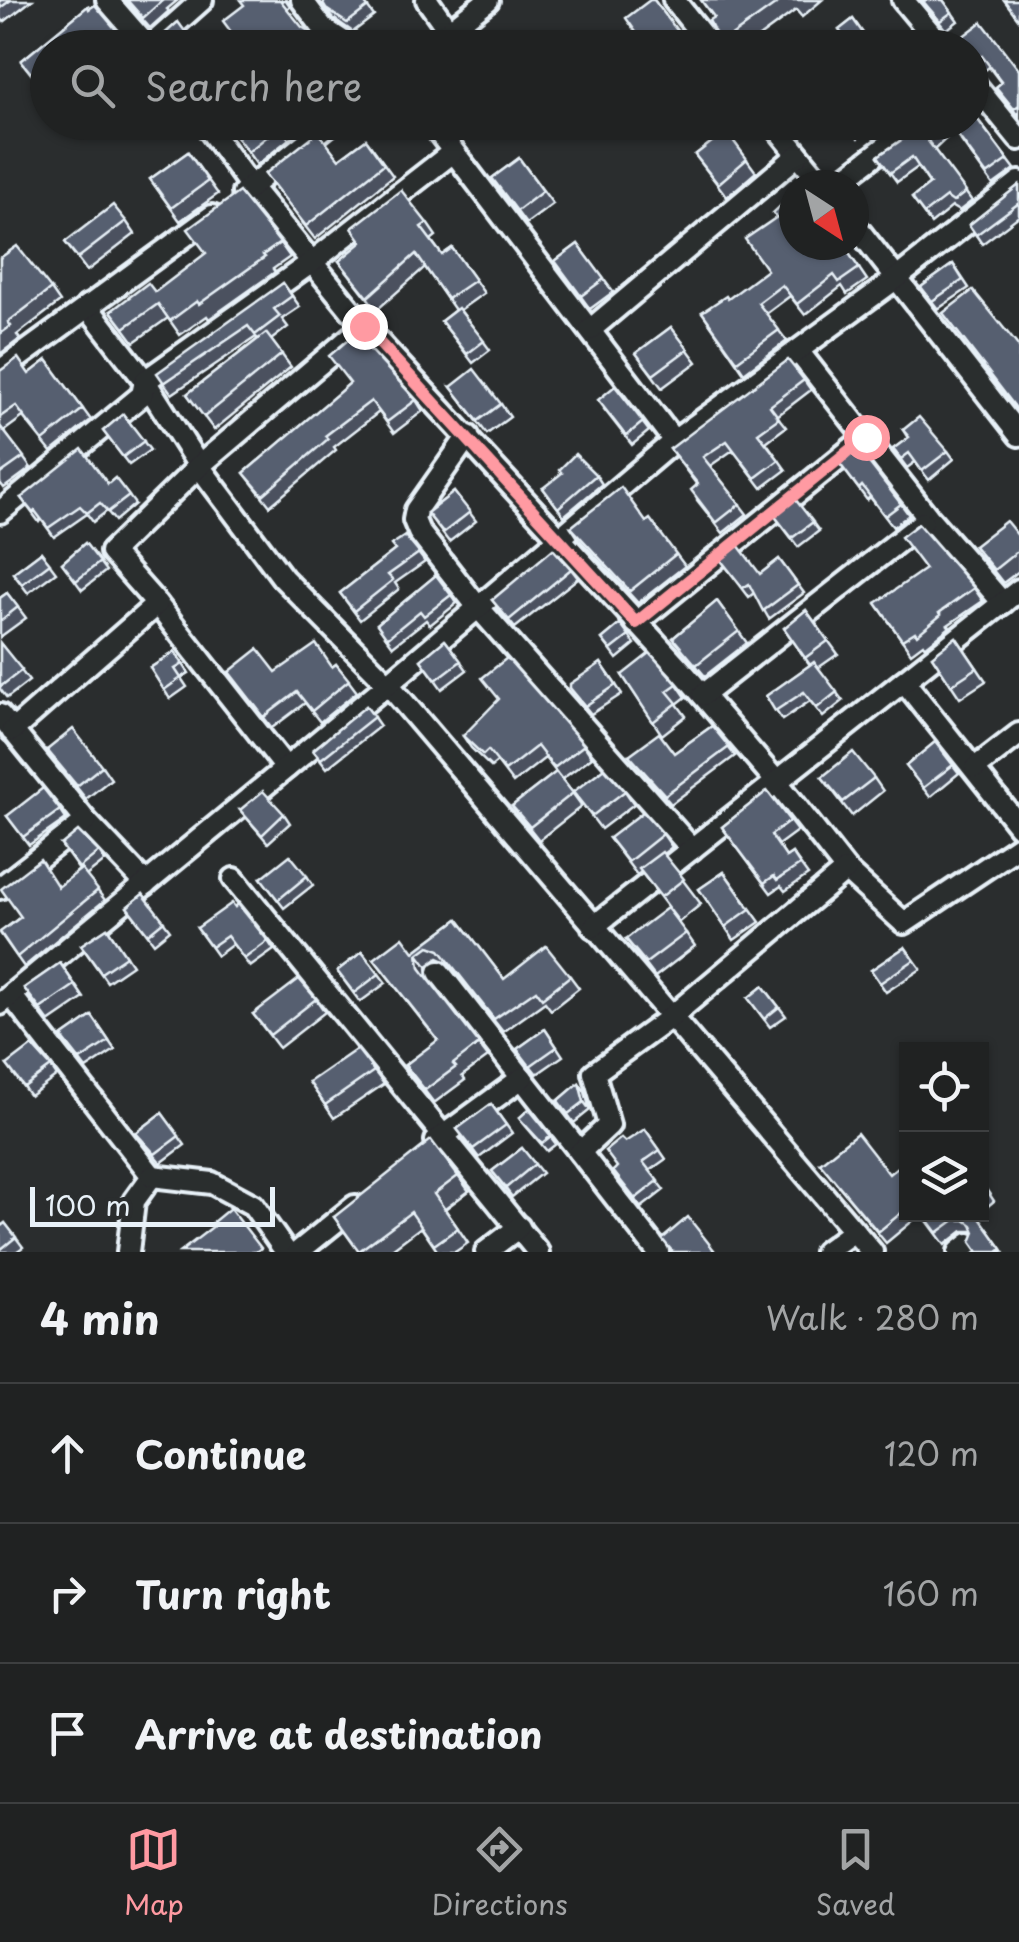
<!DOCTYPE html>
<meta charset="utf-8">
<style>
body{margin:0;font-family:"Playpen Sans",sans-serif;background:#2d2f2f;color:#f1f3f6}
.controls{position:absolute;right:30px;bottom:30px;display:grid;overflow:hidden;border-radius:0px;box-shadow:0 2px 8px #0004}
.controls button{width:90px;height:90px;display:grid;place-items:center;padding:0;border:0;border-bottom:2px solid #3d3f40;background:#202222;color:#f1f3f6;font:50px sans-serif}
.compass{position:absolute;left:779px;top:170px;width:90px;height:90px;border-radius:50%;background:#202222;box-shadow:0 2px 8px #0004;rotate:144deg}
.scale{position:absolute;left:30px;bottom:25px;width:245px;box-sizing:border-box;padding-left:10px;border:5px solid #e8f1f8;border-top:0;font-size:28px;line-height:35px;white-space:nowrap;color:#e8f1f8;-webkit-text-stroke:8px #2a2d2e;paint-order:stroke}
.stop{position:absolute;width:30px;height:30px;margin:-22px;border:8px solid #ff9aa2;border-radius:50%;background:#fff}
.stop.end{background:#ff9aa2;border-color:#fff;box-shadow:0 2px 10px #0008}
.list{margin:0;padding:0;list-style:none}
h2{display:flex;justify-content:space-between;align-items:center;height:130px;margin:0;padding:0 40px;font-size:42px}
h2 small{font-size:32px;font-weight:400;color:#a2a4a5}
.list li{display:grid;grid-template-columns:65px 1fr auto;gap:30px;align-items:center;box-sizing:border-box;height:140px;padding:0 40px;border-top:2px solid #3d3f40}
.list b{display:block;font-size:38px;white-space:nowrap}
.list em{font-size:32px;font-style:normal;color:#a2a4a5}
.icon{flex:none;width:55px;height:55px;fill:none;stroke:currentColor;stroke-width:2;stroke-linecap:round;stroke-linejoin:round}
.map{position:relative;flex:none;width:1019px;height:1252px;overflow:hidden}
.search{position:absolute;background:#202222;box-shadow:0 2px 8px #0004;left:30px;right:30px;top:30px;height:110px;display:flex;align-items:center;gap:25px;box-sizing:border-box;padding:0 35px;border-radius:55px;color:#a2a4a5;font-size:38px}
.sheet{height:550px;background:#202222}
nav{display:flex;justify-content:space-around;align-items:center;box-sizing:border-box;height:140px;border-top:2px solid #3d3f40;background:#202222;font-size:28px;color:#a2a4a5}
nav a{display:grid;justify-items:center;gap:5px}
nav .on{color:#ff9aa2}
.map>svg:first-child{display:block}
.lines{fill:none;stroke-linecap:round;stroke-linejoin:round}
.street-casing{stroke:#e8f1f8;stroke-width:28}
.street{stroke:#2a2d2e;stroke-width:20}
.wall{fill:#4b515f;stroke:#e8f1f8;stroke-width:2.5}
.shaded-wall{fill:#3d424e;stroke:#e8f1f8;stroke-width:2.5}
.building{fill:#575e6f;stroke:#e8f1f8;stroke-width:2.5}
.route{stroke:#ff9aa2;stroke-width:12}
</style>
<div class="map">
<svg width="1019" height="1252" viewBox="0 0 1019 1252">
<rect width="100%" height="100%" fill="#2a2d2e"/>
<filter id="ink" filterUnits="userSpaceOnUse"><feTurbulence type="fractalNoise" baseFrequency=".01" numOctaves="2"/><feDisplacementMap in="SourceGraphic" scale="20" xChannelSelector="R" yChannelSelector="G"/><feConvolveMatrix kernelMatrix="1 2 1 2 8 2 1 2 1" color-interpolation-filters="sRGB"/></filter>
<g filter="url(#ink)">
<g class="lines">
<defs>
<g id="street">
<polyline points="107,0 148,47"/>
<polyline points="302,0 323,28 353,48"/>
<polyline points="427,0 449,31"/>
<polyline points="674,0 712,48"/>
<polyline points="903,0 943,48"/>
<polyline points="148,48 202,0"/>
<polyline points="427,48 488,0"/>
<polyline points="972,81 1019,139"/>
<polyline points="204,122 251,187 364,326 682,671 777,782 846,870 904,923 1019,846"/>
<polyline points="431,122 674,441"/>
<polyline points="772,122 823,185"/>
<polyline points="836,185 918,122"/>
<polyline points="243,193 332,122"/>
<polyline points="854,224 1019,435"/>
<polyline points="87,306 145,381 199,466 283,578 388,684 872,1252"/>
<polyline points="590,330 798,155"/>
<polyline points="798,351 928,517 1003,603"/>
<polyline points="0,371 212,216"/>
<polyline points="468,436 416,510 414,520 419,532 477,606 692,849"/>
<polyline points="0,512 142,395 145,381 312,262 453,152"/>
<polyline points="157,604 286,768"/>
<polyline points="636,623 866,437"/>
<polyline points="904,681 1019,826"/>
<polyline points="703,695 923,522"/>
<polyline points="0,715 86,821 146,884"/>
<polyline points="12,731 157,604 111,552 199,466 364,326"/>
<polyline points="975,768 1019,734"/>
<polyline points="234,879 538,1252"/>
<polyline points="0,888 86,821"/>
<polyline points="593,927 1019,590"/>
<polyline points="439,972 658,1252"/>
<polyline points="11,995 152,1176 134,1201 128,1252"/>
<polyline points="0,1004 388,684 674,441 897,278 1019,182"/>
<polyline points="436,1141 522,1078"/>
<polyline points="580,1152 609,1125 594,1073 671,1017 846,870"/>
<polyline points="152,1176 212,1183 253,1205 286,1252"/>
<polyline points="298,1252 355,1206"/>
<polyline points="486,1252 519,1227"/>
<polyline points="825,1252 854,1231"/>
<polyline points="959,1252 969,1244"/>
</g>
</defs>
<use href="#street" class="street-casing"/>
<use href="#street" class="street"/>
</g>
<g class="wall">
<polygon points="0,0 32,0 4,22 0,17"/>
<polygon points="125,0 178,0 167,9 169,11 150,28"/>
<polygon points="362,0 374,16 353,32 333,18 323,4"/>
<polygon points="654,0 688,46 686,48 647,48"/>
<polygon points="701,0 822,0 802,17 796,10 744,48 723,48 713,17"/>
<polygon points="921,0 943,0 958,21 946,30"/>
<polygon points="95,5 117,31 125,42 122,44 125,48 48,48 48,78 39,84 21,61 88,6 89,9"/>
<polygon points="853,19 871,45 867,48 852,48 839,30"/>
<polygon points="178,22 196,48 149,48"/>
<polygon points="972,48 1019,70 1019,117 996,87 1001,83 989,67 983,72 972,58"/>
<polygon points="972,112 1015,169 993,185 954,131 934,150 972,201 959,211 952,207 931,224 912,198 930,184 918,167 897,182 878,156 919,128"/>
<polygon points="277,122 289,139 257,165 228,125"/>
<polygon points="449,122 478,122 480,125 460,138"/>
<polygon points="844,122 876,122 858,138"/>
<polygon points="726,131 756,172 727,197 695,155"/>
<polygon points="366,139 393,176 315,239 265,174 339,159"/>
<polygon points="188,152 218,194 180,221 150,179"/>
<polygon points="519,158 553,204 526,224 492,178"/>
<polygon points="1019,185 1019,216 982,244 969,225"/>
<polygon points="126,221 135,234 87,271 65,242"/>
<polygon points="427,223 436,236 431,240 442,255 452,248 484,293 460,310 490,350 473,363 441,321 455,310 425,267 377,310 339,261"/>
<polygon points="280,243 290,257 273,269 275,272 209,319 207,316 180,335 168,318 134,342 111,311"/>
<polygon points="578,244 613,292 590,309 555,261"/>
<polygon points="843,245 867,280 847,294 842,286 805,315 790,296 766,314 787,341 744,373 702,312"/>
<polygon points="0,258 51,289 60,302 17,335 20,339 0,354"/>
<polygon points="953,264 969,288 938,309 921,287"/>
<polygon points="283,283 300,307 282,319 288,327 271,340 291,367 214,430 187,394 258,339 256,337 172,394 164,383"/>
<polygon points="671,327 697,362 662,388 636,353"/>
<polygon points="47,360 91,420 51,452 23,417 4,431 31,468 4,488 1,484 0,486 0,371 29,374"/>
<polygon points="804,380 811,390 777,416 786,427 766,442 786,470 762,488 733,450 710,466 747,514 723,533 697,500 697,485 670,449"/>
<polygon points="349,384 416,400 423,411 394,433 379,412 334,447 336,450 270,506 244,473"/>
<polygon points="615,386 649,431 632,445 604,409"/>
<polygon points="451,387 501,404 510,417 487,434"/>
<polygon points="123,414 150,450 129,465 103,431"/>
<polygon points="903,430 948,451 954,459 929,480 915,462 907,468 893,449 908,438"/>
<polygon points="837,460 901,504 909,515 893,527 870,497 867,500"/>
<polygon points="596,475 602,484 564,516 543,488"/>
<polygon points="115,478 135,504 115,521 107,511 93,522 87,514 54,537 41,519 39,522 21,498 108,484"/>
<polygon points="454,492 476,521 449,542 427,513"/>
<polygon points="795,499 819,531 798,547 774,515"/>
<polygon points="571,527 676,554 685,566 638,603 579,539"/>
<polygon points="405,536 425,562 395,583 399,589 360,620 340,593 395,550"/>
<polygon points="1019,537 1019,571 1003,583 974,546"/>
<polygon points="85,543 106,571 82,590 62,563"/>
<polygon points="41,552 56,572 28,593 13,573"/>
<polygon points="720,559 760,574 779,559 804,593 769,619 754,593 749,597"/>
<polygon points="571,569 578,578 515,628 492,600"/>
<polygon points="436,575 457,603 430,625 426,620 393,646 377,624"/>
<polygon points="974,588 983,601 948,625 950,627 925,647 923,644 911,653 876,603"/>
<polygon points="7,593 26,618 0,637 0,598"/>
<polygon points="717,601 747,643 705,676 673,638"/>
<polygon points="806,610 838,654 818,668 843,701 823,717 810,701 782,720 766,696 810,665 784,628"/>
<polygon points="620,624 635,644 617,659 602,639"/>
<polygon points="956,637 986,681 960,698 932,656"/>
<polygon points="445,640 467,670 442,689 421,660"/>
<polygon points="0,643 29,681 7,698 0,689"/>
<polygon points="175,652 189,673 181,678 187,687 170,699 150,668"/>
<polygon points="601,663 622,694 591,714 570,688"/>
<polygon points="336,664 357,692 320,722 305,703 272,728 229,672 276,672 332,667"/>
<polygon points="622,675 677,684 686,697 677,704 686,716 662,735"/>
<polygon points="366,706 380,726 327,768 313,750"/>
<polygon points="712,726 735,756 671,804 629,755 674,753"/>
<polygon points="463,736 584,745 592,757 562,779 582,806 539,840 512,806 556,772 545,758 513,783 497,762 491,767 471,748"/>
<polygon points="935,742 959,773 930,797 906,766"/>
<polygon points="47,750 102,766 111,779 86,799"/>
<polygon points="822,777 874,778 883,791 852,816"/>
<polygon points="625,791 634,804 601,829 573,792"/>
<polygon points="767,791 797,831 778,845 786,857 792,853 808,875 785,891 781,886 771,893 722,827"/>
<polygon points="60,810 66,819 29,845 7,816"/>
<polygon points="240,810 284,814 290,823 268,843"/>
<polygon points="663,834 672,847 663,854 701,904 679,922 641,872 637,875 609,838"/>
<polygon points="61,845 99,852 105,861 86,876 105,900 24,967 0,933 79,870"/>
<polygon points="724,872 760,922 734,940 699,889"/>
<polygon points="307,876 313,885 284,908 261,878"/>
<polygon points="143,894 170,930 154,943 127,907"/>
<polygon points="458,919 504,979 570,976 579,988 551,1010 545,1002 503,1032 449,963 438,958 427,966 428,979 488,1057 462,1076 465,1080 434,1103 405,1065 438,1041 374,959 414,952"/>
<polygon points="107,928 132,965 107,982 81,945"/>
<polygon points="197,928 268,941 274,950 250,967 233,944 217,956"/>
<polygon points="686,933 695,946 655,977 626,939"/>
<polygon points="905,947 921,969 886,992 871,970"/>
<polygon points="362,952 386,983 360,1002 337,971"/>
<polygon points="60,963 84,998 49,1022 24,988"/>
<polygon points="763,986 786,1016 770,1027 748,998"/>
<polygon points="316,999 325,1012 279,1048 253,1014"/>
<polygon points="92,1016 115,1050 86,1069 62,1037"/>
<polygon points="545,1029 563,1056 537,1074 517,1049"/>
<polygon points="7,1065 51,1067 57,1076 30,1096"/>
<polygon points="374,1071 384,1084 334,1118 309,1082"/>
<polygon points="579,1083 585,1092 590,1110 574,1123 558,1101"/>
<polygon points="491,1104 512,1133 479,1158 457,1129"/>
<polygon points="529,1109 556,1144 547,1151 519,1118"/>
<polygon points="162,1113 185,1145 161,1163 136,1133"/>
<polygon points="645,1129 666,1159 649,1171 664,1190 641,1208 613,1171 617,1168"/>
<polygon points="522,1148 542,1173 512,1197 492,1171"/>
<polygon points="906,1160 906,1214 921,1214 886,1243 820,1163 889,1174"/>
<polygon points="458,1176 469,1191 445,1209 468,1243 455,1252 438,1252 421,1227 388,1252 359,1252 334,1217"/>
<polygon points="982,1183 994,1201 982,1211"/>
<polygon points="922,1214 977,1214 1004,1252 978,1252 975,1232 973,1231 963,1231 945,1245"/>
<polygon points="5,1223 23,1247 16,1252 0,1252 0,1227"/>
</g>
<g class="shaded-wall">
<polygon points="280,0 286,0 290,6 286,10"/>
<polygon points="418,954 427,966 428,980 420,968"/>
<polygon points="579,1083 585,1092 590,1110 584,1102"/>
</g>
<g class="building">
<polygon points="0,0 11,0 0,8"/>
<polygon points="127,0 161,0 162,1 143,18"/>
<polygon points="240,0 280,0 302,27 324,40 328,47 243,48 223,21 244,5"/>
<polygon points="326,0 362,0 368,7 347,23 326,9 323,4"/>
<polygon points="650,0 654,0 682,37 678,39 684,48 647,48 626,18"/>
<polygon points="701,0 782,0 720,44 709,20 714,17"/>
<polygon points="922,0 943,0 952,12 940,21"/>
<polygon points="1004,0 1019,0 1019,20"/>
<polygon points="95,5 117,31 114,33 125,48 48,48 48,60 31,73 21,61 88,6 89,9"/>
<polygon points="853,19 865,36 851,46 839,30"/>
<polygon points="178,22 190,38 177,48 149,48"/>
<polygon points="982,22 1019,70 1019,105 1014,109 996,87 1002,82 982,56 975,61 972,57 972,48 964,48 958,40"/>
<polygon points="972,112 1008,160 987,175 948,122 972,122"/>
<polygon points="231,122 277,122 280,126 248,152 228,125"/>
<polygon points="845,122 859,122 851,129"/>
<polygon points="919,122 947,122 928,141 966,192 953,202 946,197 924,214 912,198 930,184 912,157 890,173 878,156 919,128 917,126"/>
<polygon points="726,131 747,159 718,184 695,155"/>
<polygon points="318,132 339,159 366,139 384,164 306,226 265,174"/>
<polygon points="188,152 208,181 171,208 150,179"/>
<polygon points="519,158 543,191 517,211 492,178"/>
<polygon points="1019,185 1019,203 976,235 969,225"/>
<polygon points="401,190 427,223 421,227 442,255 452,248 475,280 447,299 416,254 368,297 339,261 362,242 352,228"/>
<polygon points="239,192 280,243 263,255 265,257 199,304 197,301 170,321 158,304 124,328 111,311 148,283 155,292 206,253 188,229"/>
<polygon points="794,193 794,245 843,245 859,268 839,282 834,275 797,304 782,285 758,303 779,330 737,361 702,312 726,296 728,299 767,270 745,239 777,217 773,213"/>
<polygon points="113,205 126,221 78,258 65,242"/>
<polygon points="578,244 604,279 581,296 555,261"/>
<polygon points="17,246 51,289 8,322 11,326 0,334 0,258"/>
<polygon points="953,264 963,280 932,301 921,287"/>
<polygon points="283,283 292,296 274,309 280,316 255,335 248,326 164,383 157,373"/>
<polygon points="973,290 1019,347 1019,412 943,313"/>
<polygon points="458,308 484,341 467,354 441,321"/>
<polygon points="671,327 688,349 653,375 636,353"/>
<polygon points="266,333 282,354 204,417 187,394"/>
<polygon points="355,334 416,400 387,422 371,401 325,436 328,439 263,495 244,473 350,383 329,356"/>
<polygon points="18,358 29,374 47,360 83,409 43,441 16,406 0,417 0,371"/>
<polygon points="788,360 804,380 770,406 779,418 758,433 779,460 755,478 727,441 703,457 740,504 716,523 691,490 698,484 670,449"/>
<polygon points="474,369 501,404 478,421 451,387"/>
<polygon points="615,386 643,422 626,436 598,400"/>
<polygon points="123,414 144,441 123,457 103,431"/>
<polygon points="919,417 948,451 922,471 909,453 901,459 893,449 909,437 903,430"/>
<polygon points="0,426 24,457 0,474"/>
<polygon points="856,446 901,504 885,516 862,486 859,489 837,460"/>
<polygon points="82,449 108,484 115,478 129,496 108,512 100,503 87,513 80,506 48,528 35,511 33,513 21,498"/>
<polygon points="575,454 596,475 558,508 543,488 562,473 559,470"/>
<polygon points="621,487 646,522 650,519 676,554 630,591 571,527"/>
<polygon points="454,492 470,512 443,533 427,513"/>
<polygon points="795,499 813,522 792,538 774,515"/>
<polygon points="1006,521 1019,537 1019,550 994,570 974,546"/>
<polygon points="918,524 974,588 939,613 941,615 917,635 915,632 902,640 876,603 925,569 901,537"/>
<polygon points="405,536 419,553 388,575 393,580 354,611 340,593 395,550 391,545"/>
<polygon points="85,543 100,562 76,581 62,563"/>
<polygon points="738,545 760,574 779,559 798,585 763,611 749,584 743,588 720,559"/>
<polygon points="553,549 571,569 509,620 492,600"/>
<polygon points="41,552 50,563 22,584 13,573"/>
<polygon points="436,575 451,595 424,616 420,611 387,638 377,624"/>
<polygon points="7,593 18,607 0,621 0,598"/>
<polygon points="717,601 739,631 696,665 673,638"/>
<polygon points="806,610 828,641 805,658 784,628"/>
<polygon points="620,624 629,636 611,650 602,639"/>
<polygon points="956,637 977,668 951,685 932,656"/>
<polygon points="445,640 461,661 436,680 421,660"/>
<polygon points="0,643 22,670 0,687"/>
<polygon points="316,644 332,667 336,664 349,680 312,711 297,692 264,717 229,672 258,649 276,672"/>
<polygon points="175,652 183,664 175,669 181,678 164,690 150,668"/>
<polygon points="650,653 677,684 667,691 677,703 653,722 622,675"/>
<polygon points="507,658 584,745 554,768 537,746 505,771 488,750 483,755 463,736 499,699 482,678"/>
<polygon points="814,662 837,692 817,708 804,692 775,711 766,696"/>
<polygon points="601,663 616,685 585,706 570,688 570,684"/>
<polygon points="366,706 374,717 321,759 313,750"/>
<polygon points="712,726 729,747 665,795 629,755 659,733 674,753"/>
<polygon points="73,729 102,766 77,786 47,750"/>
<polygon points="935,742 953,765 923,788 906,766"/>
<polygon points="853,752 874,778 843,802 822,777"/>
<polygon points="604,768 625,791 592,816 573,792"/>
<polygon points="556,772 573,793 530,827 512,806"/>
<polygon points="43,788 60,810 23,837 7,816"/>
<polygon points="263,791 284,814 262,835 240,810"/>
<polygon points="767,791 790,821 771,835 786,857 792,853 800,865 777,880 774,876 764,883 722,827"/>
<polygon points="643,812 663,834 628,862 609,838"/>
<polygon points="78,831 99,852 79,868 61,845"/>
<polygon points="662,852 684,879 661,897 639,869"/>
<polygon points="290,855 307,876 278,900 261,878"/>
<polygon points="40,859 58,887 81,869 98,890 17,957 0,932 21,917 1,889"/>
<polygon points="724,872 750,909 725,927 699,889"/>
<polygon points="143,894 164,921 148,934 127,907"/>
<polygon points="232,903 235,907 238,904 268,941 244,959 227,936 211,947 197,928"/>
<polygon points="667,908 686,933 646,963 626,939"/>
<polygon points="458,919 504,979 546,946 570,976 542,998 536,990 494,1019 440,950 429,946 418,954 420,968 479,1044 453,1064 456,1067 425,1090 405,1065 438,1040 374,959 403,937 414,952"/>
<polygon points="107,928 126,956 101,973 81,945"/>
<polygon points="905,947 914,960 880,983 871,970"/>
<polygon points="362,952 379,974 354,993 337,971"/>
<polygon points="60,963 75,985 40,1009 24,988"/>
<polygon points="299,979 316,999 270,1035 253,1014"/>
<polygon points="763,986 779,1007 764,1019 748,998"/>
<polygon points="92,1016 109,1041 80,1060 62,1037"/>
<polygon points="545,1029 557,1047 530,1066 517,1049"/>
<polygon points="32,1046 51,1067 24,1087 7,1065"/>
<polygon points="357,1049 374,1071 325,1105 309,1082"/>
<polygon points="579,1083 584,1102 568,1114 558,1101"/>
<polygon points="491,1104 506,1125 473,1149 457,1129"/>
<polygon points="529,1109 551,1136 542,1143 519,1118"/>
<polygon points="162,1113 179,1136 155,1154 136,1133"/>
<polygon points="645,1129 660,1150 643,1162 658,1181 635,1199 613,1171 617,1167 605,1151 621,1138 625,1142"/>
<polygon points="857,1133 889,1174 906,1160 906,1209 878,1232 820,1163"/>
<polygon points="431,1140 458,1176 434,1194 458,1228 434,1245 411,1212 359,1251 334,1217"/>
<polygon points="522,1148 535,1164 506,1188 492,1171"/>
<polygon points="230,1208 261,1248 256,1252 180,1252 215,1225 213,1222"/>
<polygon points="923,1214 977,1214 1002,1249 998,1252 978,1252 971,1242 975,1232 972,1225 965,1220 955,1220 937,1233"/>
<polygon points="688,1217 714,1250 711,1252 673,1252 662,1239"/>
<polygon points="5,1223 16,1237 0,1250 0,1227"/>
</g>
</g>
<g class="lines" filter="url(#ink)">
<polyline class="route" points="364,326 636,623 866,437"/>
</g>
</svg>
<div class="controls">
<button><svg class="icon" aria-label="locate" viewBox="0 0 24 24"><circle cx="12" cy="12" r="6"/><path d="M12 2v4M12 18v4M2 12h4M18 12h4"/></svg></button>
<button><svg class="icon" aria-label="layers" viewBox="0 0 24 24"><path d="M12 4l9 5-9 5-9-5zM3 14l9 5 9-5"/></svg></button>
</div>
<svg class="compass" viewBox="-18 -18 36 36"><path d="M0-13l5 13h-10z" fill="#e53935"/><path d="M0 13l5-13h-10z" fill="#a2a4a5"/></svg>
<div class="scale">100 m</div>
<div class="stop" style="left:866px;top:437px"></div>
<div class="stop end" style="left:364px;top:326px"></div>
<div class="search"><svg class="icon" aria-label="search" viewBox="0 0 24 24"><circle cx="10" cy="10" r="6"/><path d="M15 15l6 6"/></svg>Search here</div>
</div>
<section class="sheet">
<h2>4 min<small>Walk · 280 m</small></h2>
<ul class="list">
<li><svg class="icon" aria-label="ahead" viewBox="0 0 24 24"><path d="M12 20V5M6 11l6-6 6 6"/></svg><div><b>Continue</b></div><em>120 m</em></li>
<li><svg class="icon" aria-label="right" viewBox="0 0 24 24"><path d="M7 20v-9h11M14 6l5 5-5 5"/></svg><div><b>Turn right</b></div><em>160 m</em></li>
<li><svg class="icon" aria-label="arrive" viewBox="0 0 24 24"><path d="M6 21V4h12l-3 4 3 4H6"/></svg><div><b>Arrive at destination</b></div></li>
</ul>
</section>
<nav>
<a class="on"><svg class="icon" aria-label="map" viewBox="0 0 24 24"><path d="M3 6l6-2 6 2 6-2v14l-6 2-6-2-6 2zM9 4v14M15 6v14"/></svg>Map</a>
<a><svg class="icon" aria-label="directions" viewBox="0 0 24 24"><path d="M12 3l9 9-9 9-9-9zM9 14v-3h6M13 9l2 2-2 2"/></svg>Directions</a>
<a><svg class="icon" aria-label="saved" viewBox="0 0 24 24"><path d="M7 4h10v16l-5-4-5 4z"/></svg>Saved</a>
</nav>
